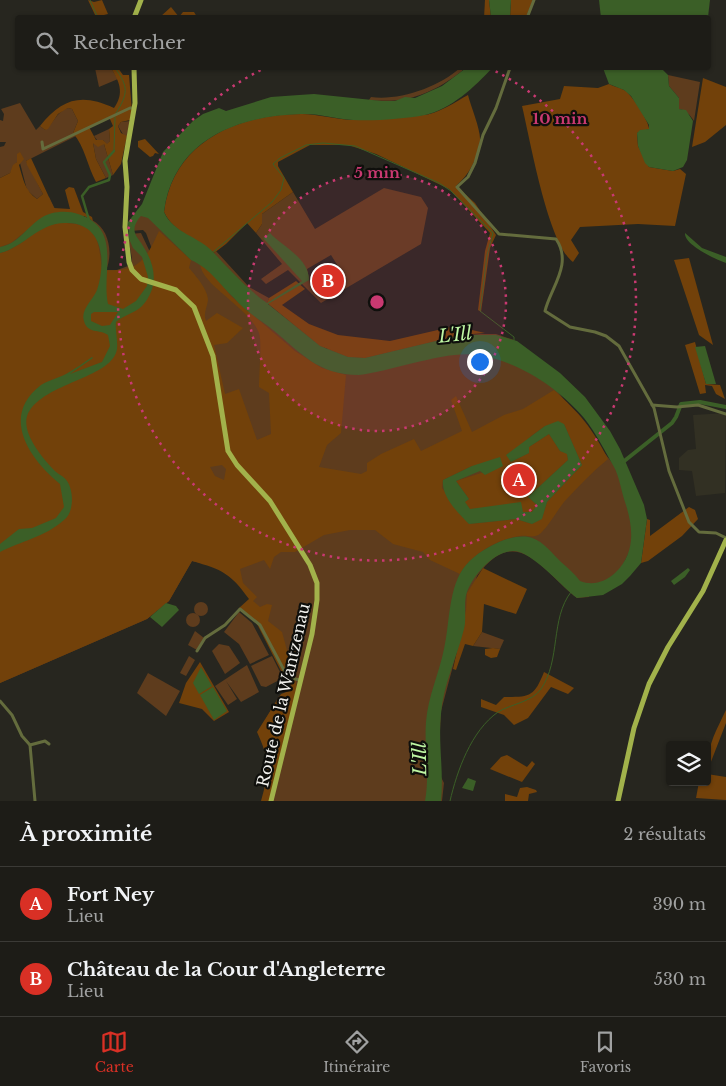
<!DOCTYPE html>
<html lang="fr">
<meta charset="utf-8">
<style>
body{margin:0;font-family:"Libre Baskerville",serif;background:#252520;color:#f1f3f6}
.controls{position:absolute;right:15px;bottom:15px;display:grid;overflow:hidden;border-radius:5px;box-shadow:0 1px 4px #0004}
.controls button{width:45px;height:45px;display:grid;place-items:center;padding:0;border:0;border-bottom:1px solid #3b3a36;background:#1d1c17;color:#f1f3f6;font:25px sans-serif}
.you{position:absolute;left:479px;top:361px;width:18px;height:18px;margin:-12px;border:4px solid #fff;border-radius:50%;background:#1a73e8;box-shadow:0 0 0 8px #1a73e833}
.badge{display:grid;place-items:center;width:32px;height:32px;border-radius:50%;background:#d93025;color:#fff;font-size:16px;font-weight:700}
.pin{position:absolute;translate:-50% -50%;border:2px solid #fff;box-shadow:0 1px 5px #0006}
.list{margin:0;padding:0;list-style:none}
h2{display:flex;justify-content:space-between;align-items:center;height:65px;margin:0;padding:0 20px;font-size:21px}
h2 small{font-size:16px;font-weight:400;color:#a0a1a1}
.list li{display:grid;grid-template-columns:32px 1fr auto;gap:15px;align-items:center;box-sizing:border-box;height:75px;padding:0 20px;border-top:1px solid #3b3a36}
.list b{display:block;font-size:19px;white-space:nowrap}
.list p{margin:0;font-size:16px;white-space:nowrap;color:#a0a1a1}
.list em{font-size:16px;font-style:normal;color:#a0a1a1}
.icon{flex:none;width:28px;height:28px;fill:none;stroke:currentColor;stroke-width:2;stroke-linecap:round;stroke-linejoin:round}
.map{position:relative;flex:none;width:726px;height:801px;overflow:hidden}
.search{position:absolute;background:#1d1c17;box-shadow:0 1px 4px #0004;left:15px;right:15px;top:15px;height:55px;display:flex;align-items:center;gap:12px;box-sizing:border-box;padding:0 18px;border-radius:5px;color:#a0a1a1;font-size:19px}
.sheet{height:215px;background:#1d1c17}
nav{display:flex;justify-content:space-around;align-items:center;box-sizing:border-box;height:70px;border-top:1px solid #3b3a36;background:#1d1c17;font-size:14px;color:#a0a1a1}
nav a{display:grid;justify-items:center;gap:2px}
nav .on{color:#d93025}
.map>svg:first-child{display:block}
.built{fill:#323023}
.green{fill:#5e3c1d;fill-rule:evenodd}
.forest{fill:#72410a;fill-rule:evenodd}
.water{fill:#3b5f27;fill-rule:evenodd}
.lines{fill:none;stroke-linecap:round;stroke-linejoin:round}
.stream{stroke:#3b5f27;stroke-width:1}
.canal{stroke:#3b5f27;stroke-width:2.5}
.river{stroke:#3b5f27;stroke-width:4}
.minor{stroke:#646c3d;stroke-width:3}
.major{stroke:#a2b24b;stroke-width:5}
.ring{fill:none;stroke:#c93971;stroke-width:2.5;stroke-dasharray:2.5 5}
.labels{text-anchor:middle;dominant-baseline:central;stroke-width:4.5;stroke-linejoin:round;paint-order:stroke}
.street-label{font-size:16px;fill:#f2f1ed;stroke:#0f0f0c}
.water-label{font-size:18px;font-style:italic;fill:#bff7a4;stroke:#0f0f0c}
.centre{fill:#c93971;stroke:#0f0f0c;stroke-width:2.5}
.ring-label{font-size:15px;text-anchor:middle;font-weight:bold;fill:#c93971;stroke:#0f0f0c;stroke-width:4.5;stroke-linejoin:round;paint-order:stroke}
</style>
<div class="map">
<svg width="726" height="801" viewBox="0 0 726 801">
<rect width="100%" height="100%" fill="#27261f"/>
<polygon class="built" points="726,413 725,493 696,496 692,471 679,470 679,458 688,450 696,449 693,415"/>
<g class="green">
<polygon points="95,68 111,68 118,79 99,87"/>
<path d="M460,68H463L462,71C432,94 407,104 369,100L371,97C399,101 439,87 460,68Z"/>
<path d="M668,75L700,82L694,121C690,115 686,110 679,109V98L669,86Z"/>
<path d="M20,103L36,130L40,126L45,130C54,123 56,112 68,108L72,109L78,121L73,133L76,136L26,161L43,194L37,199L27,190L20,163L17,162L10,173L0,178V147L4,146L6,142H0V120L3,121L4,114L1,109Z"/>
<polygon points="130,121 127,136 124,136 118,126 121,122"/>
<polygon points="109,129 110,141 107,145 103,140 97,140 94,136"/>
<polygon points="93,143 104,144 113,175 106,178 96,159"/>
<path d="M384,188L421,197L428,208L421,244L321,303L288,270L266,284L261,279L282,264L256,233L262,224V214L293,192L315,229ZM331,255L346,279L319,297L310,284L307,269Z"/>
<path d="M0,195L20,208L49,197L57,213C68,215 83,215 92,220C110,229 113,255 106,270H117L128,266L138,278L152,249L146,233L143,230L130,231L138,209L214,253L216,251L249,287L269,298L267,304L326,349L480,334H496L514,340L511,354L542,371L623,477L636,538L617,577L588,588L589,597L577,598C543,572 517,521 477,576L441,711L439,749L441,777L444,783L442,801H262C271,770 272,761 259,731L279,696L293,693C286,669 250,590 232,576C220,567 206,564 192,561L169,601L147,619L0,683Z"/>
<path d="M141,233L150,252L140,275L131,264C134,253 126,244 130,234Z"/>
<circle cx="201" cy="609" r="7"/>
<polygon points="239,612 252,623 269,655 250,664 239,644 224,632"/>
<circle cx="193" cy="620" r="7"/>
<polygon points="195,631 204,638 197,650 188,645"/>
<polygon points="482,632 504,640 500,649 473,646"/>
<polygon points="219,644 229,646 240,663 225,674 212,651"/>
<polygon points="189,656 195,660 186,676 180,673"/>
<polygon points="272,656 283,678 266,687 261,686 251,666"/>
<polygon points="247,665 259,692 241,702 226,681 237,699 228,705 215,686"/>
<polygon points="148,673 180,691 166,716 137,693"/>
</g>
<g class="forest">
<polygon points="88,0 94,2 102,0 108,14 96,17"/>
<polygon points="485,0 489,0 491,17 484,18"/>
<polygon points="511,0 533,0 526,17 510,18"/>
<polygon points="171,7 179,17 183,12 194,12 197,17 160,17"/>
<path d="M111,68H118L123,75H129L132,111L130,120L121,122L118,126L121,133L127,136L121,164L113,175L104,144L98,147L93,143L96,159L106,178L96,182C87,165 85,147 73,133L78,121L72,109L68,108L58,114L48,129L45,130L40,126C62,98 82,93 114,108C125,93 119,81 111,68ZM109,117L113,126L109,129L110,141L107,144L103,140H96L89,127Z"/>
<polygon points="703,78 726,87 726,125 705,142 692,147"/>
<path d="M609,84C614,87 619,87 624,90C631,93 650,123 649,129L637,133L638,146L649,167L673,171L680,169L686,174L675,226L638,224L580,227L571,240L579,253L573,262C548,244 530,139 522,106L560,99L564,86L598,88Z"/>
<path d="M468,95C471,107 481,130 480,141C478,158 469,175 456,186L475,203L496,235L490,248L481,312L478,310L485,251L490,233L449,189L376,154L348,145H310L278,162V166L293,192L262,214V224L256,233L247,223L226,244L214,253C197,239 174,233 164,212C173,142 237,114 302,114C319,114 337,120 355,120C377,119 401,118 423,115C438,114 455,102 468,95Z"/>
<polygon points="145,139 159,154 155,153 153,156 150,157 138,147 138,141"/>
<path d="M20,152L24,159L19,165C23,179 25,191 37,199L43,194L27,165L26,161L31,158L54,208L70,209L65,190L69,187L74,188L83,212L92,217L93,221L84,216L31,227L11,243L0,247V178L10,173L13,165L17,162V154Z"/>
<path d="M57,223C98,222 98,236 102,270C138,272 145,262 159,231L191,260L189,268C196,276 208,290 208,300C207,308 203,313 206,321L217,313L243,328L227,343L214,345L225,394L239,389L257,440L271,434L269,393L259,387C259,375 262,342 259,333C249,307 202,286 200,264L216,277L231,296L295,351L322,368L346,375L341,433L327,445L319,467L361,474L367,471V463L381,454L414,439L421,451L462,431L451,400L456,396L472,432L504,415L523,409L554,390C581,415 591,426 608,459C592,472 578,487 564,502C556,512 550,524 541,533C534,539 528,535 520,536C497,539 471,555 460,574L430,560L423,552L393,544L375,530H350L324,535L295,552H281L274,557L270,569L264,560L240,569L243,583L257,597L253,601L260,607L267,604L272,605L268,621L282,632L296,683L297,690L270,801H261C270,769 270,761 257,732L281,694L292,690L291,681L281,671L256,622L239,608L249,599C230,573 223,570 192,561L169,601L147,619L0,683V253C24,247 34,227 57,223ZM564,424L582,465L547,502L542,518L532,524L516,519L469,524L442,488L443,480L472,466H503L456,481L469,499L464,502L470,509L521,508L523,512H532L537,505L528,497L568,460L567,453L560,451L549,434L529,447V453L510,462L531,436L545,426ZM222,465L226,469L224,480L215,476L210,467Z"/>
<polygon points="689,258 713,345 699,335 674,260"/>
<polygon points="296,281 305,289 282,305 309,324 338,335 390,341 455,326 485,333 461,335 365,358 348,357 320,346 267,303 269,298"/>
<polygon points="695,342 706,384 720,385 725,399 716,394 712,386 705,385 706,393 700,394 685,345"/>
<polygon points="689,507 695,510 698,519 682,536 648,561 641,563 647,519 650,520 650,536"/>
<polygon points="483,568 527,589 516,614 484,604 482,632 473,646 465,644 456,670 453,669 466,610 467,593"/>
<polygon points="493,648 500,649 497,657 491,658 485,655 485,649"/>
<polygon points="200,662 229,712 214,721 202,709 179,703 186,683"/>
<path d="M544,672L574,688L568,694L551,687L528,718L514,725L504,715L481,707V699L496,705L504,697C530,697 534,697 544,672Z"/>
<path d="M726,710V723L707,772C707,746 715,733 726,710Z"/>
<polygon points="507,755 527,767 532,761 535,764 522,782 490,769 501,757"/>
<polygon points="707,774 726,777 726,800 696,798 699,782 707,782"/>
<polygon points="527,787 536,790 537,792 529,794 528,801 505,801 505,794 517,797 520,788"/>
</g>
<g class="water">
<polygon points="489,0 511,0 510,17 491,17"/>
<polygon points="599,0 710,0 708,17 601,18"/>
<path d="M466,68H492C476,86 450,110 425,115C405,119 374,121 353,120C336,119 318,113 301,114C236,116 173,141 164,212C174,234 199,236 214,253C231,271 247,289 267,303L302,281L263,238L270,233C283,247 309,258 309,280L268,304L320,346L348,357L365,358L461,335H496L517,341L560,373L585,397L610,431L620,449L644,505L647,519L641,563L630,576L622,584L603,595L577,598C562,587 533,552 514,551C495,550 473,575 467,592C463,602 467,618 464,629C457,657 443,685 441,714C438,743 444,772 441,801H425C430,774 424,748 426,722C428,696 439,674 444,649C450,623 448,586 466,565C475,554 491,545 504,540C534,530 542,542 561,562C568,568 575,574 580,581C593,586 605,582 615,573C637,552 633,525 624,499C621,489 619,476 614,467C605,451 596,433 584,418C559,388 518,361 478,355C446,350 393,371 359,375C318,375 301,353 273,330C259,319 245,311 234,298C219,284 211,269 191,260L148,218L141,216C137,220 133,227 135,233C136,237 141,242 143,246C156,266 159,287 142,306C135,313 124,315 116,322C115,331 118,340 117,349C113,377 49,382 30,410C17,428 41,456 53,469C57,474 64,476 67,481C74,491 74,513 64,520C45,537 21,541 0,552V544L19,529L32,528L56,518L64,507L60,484C29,459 0,416 41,385C49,380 58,378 66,374C75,369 83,363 92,357L93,358L70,374L102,362L110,346L108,335C100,329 87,334 84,321C80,310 93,300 97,290C106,263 104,224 68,223C40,221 26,246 0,253V247C18,244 27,227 41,218C51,211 67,210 78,214C123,228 101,272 108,304L123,309L136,301L147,286L148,277L142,257L133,248L129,239L128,222L142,204L163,152L193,121L203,114L219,108L226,111L271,97L299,95L314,94L382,101H395L405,97L415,98L442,86ZM94,312H118L110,325L102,326L91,321V314Z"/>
<polygon points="603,68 661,68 668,75 669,86 679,98 679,109 686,110 693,121 687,160 683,167 673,171 649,167 645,163 638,146 637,133 640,130 649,129 649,125 631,96 624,90 609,84"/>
<path d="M685,233L702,248L726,257V263C715,259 684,245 685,233Z"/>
<polygon points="705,346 716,384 706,384 695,347"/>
<path d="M558,421L564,424L582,465L547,502L542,519L532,524L516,519L469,524C458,513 441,496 443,480L472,466L500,457L503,466L485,475L480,471L456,481L469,499L465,502L470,509L521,502L523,512H532L537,505L528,497L568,460L567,454L560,451L549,434L529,447V453L511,462L506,455L545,426Z"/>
<polygon points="688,568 690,570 685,577 674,585 671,581"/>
<polygon points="166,603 176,606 179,610 162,627 150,617"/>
<polygon points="201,667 212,686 199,694 193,683"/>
<polygon points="213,687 227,711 214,720 200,695"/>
<polygon points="468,778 476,781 473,791 462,788"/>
</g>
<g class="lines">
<g class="stream">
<polyline points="90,0 98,18"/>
<path d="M115,68C129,87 128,94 116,113"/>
<polyline points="114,151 115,117"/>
<polyline points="212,253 272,202 281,190 284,178 273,164 280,158 306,145 323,143 355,146 439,183 451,191 493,233 487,255 480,311 514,337 514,341"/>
<path d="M450,801C457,771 471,731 498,712C511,704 532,702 541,689C561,660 550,619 571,592"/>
</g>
<polyline class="canal" points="89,220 82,196 89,187 109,180 110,175 104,162 114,151"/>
<polyline class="river" points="623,462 672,423 676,417 681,404 700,402 726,407"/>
<g class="minor">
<polyline points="527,18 534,0"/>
<path d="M510,68L496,108L483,135L475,163L468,177L457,187L499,234L556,239C573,264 551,287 545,311L570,327L595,332L606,336L619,346L654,408L669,471L689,522L699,532L716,533L726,538"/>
<polyline points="42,142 43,149 130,108 134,108"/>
<polyline points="652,405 677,407 698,405 726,414"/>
<polyline points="197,651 205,638 225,625 240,609 260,625 285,672 291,678 300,680"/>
<polyline points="0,701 12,715 22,736 30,745 35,801"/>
<polyline points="30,745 45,741 49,744"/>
</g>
<g class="major">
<polyline points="134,18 141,0"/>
<polyline points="134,68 135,103 125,161 127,187 125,227 129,262 132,270 141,279 176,290 194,307 213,356 228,451 237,465 270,501 310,565 317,583 317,600 312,634 271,801"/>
<polyline points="618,801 634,728 649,684 668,647 703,591 726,540"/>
</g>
</g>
<circle cx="377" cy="302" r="129" fill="#c93971" fill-opacity=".12"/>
<g class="ring">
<circle cx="377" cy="302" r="129"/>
<path d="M489 68A259 259 0 1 1 265 68"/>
</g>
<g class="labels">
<g class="street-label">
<text transform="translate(283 695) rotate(-77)">Route de la Wantzenau</text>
</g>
<g class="water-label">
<text transform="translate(455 335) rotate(-6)">L'Ill</text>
<text transform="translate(420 759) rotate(-91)">L'Ill</text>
</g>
</g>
<circle cx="377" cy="302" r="8" class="centre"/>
<g class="ring-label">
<text x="560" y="124">10 min</text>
<text x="377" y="178">5 min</text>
</g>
</svg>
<div class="controls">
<button><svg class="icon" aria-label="layers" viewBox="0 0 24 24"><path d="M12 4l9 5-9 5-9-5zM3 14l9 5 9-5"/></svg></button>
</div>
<div class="you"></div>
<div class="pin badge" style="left:519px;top:480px">A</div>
<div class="pin badge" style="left:328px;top:281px">B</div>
<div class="search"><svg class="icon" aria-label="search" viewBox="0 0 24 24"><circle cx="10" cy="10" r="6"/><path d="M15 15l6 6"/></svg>Rechercher</div>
</div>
<section class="sheet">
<h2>À proximité<small>2 résultats</small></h2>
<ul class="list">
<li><span class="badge">A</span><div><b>Fort Ney</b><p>Lieu</p></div><em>390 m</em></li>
<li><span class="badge">B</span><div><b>Château de la Cour d'Angleterre</b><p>Lieu</p></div><em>530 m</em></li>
</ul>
</section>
<nav>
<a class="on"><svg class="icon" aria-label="map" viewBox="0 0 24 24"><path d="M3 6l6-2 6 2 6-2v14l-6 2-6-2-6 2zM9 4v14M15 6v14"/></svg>Carte</a>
<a><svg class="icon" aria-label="directions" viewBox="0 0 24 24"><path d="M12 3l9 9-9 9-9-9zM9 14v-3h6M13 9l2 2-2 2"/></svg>Itinéraire</a>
<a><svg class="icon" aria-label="saved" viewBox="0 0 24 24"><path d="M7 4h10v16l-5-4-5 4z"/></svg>Favoris</a>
</nav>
